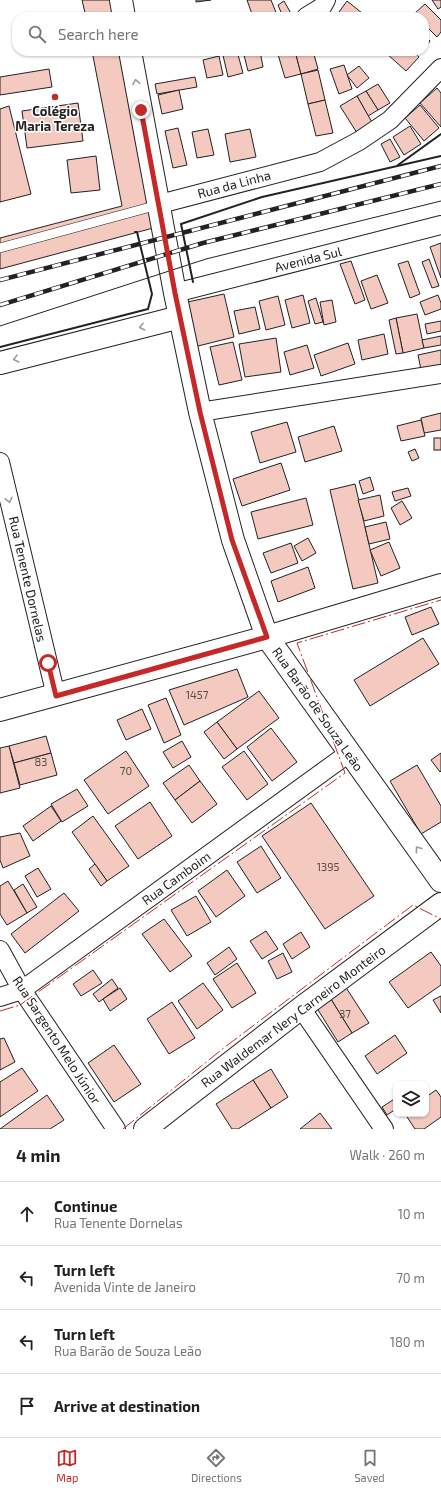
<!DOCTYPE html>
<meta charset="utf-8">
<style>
body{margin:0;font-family:"Exo 2",sans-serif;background:#f2f2f2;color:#202124}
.controls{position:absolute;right:12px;bottom:12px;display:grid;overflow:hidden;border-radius:8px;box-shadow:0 1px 3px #0004}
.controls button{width:36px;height:36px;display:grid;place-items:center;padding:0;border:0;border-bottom:1px solid #e0e0e0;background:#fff;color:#202124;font:20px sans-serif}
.stop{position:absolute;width:12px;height:12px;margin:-9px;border:3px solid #c62828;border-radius:50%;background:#fff}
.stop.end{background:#c62828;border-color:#fff;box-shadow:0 1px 4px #0008}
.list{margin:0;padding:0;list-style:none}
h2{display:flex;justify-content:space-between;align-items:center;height:52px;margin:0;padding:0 16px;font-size:17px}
h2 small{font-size:13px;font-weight:400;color:#757577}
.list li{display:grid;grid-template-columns:26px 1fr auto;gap:12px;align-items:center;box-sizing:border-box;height:64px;padding:0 16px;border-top:1px solid #e0e0e0}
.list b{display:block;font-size:15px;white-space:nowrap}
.list p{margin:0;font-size:13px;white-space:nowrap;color:#757577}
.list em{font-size:13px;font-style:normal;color:#757577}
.icon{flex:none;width:22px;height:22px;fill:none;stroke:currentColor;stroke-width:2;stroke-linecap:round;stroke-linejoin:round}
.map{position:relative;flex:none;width:441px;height:1129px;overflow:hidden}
.search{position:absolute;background:#fff;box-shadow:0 1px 3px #0004;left:12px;right:12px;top:12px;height:44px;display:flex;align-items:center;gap:10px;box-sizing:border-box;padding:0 14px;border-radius:16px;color:#757577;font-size:15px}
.sheet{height:308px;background:#fff}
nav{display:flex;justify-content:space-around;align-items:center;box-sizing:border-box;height:56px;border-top:1px solid #e0e0e0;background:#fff;font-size:11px;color:#757577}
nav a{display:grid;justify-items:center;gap:2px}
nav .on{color:#c62828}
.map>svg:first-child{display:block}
.building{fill:#f3c9c0;stroke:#222}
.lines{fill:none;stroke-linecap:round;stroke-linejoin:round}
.service-casing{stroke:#222;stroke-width:10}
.minor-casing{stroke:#222;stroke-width:20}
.tertiary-casing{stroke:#222;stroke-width:24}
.secondary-casing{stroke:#222;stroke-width:24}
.service{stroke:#fff;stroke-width:9}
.minor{stroke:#fff;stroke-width:18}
.tertiary{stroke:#fff;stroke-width:22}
.secondary{stroke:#fff;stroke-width:22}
.tram{stroke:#222;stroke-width:1}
.rail-casing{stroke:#222;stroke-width:4.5}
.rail{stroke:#fff;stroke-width:3;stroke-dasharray:9;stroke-linecap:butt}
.wall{stroke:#222;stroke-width:2}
.power{stroke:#c62828;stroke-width:1;stroke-dasharray:14 3 2 3;stroke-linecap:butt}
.oneway{stroke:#9c9c9c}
.route{stroke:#c62828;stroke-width:5}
.poi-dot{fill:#c62828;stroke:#fff;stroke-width:1.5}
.labels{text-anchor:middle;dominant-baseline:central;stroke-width:3;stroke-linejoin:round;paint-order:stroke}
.number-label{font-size:11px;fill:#564c4a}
.poi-label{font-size:13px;font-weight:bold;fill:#222;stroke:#fff}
.street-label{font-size:13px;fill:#222;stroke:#fff}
</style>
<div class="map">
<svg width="441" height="1129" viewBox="0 0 441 1129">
<rect width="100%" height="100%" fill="#fff"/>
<g class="building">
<polygon points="82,0 113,0 116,17 86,17"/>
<polygon points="196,0 211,0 196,2"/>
<polygon points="247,0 271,0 277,15 272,17 253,17"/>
<polygon points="432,0 441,0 441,7 438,9"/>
<polygon points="284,1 293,17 283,17 278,5"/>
<polygon points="347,1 367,17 344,17 339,12"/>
<polygon points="425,4 441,20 441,32 437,37 424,24 424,17 417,17 414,14"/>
<polygon points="206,13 207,17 178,17"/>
<polygon points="424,36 430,41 424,49"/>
<polygon points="92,51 123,51 157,227 0,269 0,238 122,206"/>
<polygon points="222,51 237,51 243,73 228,77"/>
<polygon points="243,51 260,51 263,67 248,71"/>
<polygon points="277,51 295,51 301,74 285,78"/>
<polygon points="295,51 313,51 318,69 301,74"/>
<polygon points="390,51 413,51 419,57 406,71 387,54"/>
<polygon points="219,56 223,75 207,78 203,60"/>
<polygon points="344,65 352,89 339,94 330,69"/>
<polygon points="359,66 369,78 357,88 347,75"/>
<polygon points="49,69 52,87 0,95 0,77"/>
<polygon points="318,70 325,100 308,104 301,74"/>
<polygon points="195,77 197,87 157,94 155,84"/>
<polygon points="378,84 390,103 378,110 366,91"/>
<polygon points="437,88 441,93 441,127 420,103"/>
<polygon points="179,90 183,109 162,114 158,95"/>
<polygon points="366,91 378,110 368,116 357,96"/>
<polygon points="357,96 373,124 357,133 340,106"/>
<polygon points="325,100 333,133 316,136 308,104"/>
<polygon points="78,103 83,141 27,148 22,111"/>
<polygon points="420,105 439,128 424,141 405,118"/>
<polygon points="9,106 31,194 0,202 0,109"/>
<polygon points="410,126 421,144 404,155 393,137"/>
<polygon points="178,128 187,165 173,168 165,131"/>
<polygon points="208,129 214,155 197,158 192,132"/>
<polygon points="250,129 256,157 230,162 225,134"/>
<polygon points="390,139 400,157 390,162 381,144"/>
<polygon points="96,156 100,190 71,193 67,160"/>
<polygon points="441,243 441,278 430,247"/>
<polygon points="429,259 439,286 432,288 422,262"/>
<polygon points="351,261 365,300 355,304 340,264"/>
<polygon points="408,261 420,294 410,298 398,264"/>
<polygon points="377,275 388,303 371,309 361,281"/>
<polygon points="224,294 234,337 194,347 183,303"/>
<polygon points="303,295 310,323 292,328 285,300"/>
<polygon points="438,295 441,303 441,309 425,315 420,302"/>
<polygon points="278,296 285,325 266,330 259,301"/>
<polygon points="316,298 323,322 315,324 308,301"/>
<polygon points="332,300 336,322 324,325 320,302"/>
<polygon points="255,307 260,329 239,334 234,311"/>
<polygon points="417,314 424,348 403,353 396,318"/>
<polygon points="396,318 403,353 396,354 389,320"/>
<polygon points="441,321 441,331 427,334 425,324"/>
<polygon points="384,334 388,354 362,360 358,340"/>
<polygon points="441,336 441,345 424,348 422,340"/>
<polygon points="276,338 281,372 245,377 239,344"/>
<polygon points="233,342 242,380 219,385 210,347"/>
<polygon points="348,343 355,364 321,376 314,355"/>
<polygon points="307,345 314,368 290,375 284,352"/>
<polygon points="441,350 441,366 421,370 418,355"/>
<polygon points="441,413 441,430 424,433 421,418"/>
<polygon points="421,420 425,436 401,441 397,426"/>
<polygon points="287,422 296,452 260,463 251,432"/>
<polygon points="334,426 342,451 305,462 298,437"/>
<rect x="434" y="438" width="7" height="12"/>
<polygon points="415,449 419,458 412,461 408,452"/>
<polygon points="281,463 290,490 242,506 233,479"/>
<polygon points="370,477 374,490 363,494 359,481"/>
<polygon points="355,484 378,583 353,589 330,490"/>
<polygon points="408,488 411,496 395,501 392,492"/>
<polygon points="380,495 384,516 364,521 358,500"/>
<polygon points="306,498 313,525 258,539 251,512"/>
<polygon points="402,501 412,518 400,525 391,508"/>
<polygon points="386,522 390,539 369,544 365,527"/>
<polygon points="308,538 316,553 302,561 294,546"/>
<polygon points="389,542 400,568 381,576 370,550"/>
<polygon points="291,543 298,563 271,573 263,553"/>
<polygon points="308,567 315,588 278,602 271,581"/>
<polygon points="431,607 439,624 412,635 405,617"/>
<polygon points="423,638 439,664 370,706 354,680"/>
<polygon points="237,669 248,697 184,725 169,690"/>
<polygon points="259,691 279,718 237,749 217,722"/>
<polygon points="166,698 181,735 164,743 148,705"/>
<polygon points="142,709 151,729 126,740 117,720"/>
<polygon points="217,722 237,749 224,759 204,732"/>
<polygon points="271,728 297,762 272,781 247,747"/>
<polygon points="46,736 51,753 14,763 9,746"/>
<polygon points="182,741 191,757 173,768 163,752"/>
<polygon points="9,746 20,788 0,793 0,748"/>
<polygon points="126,751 149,786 108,814 84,780"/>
<polygon points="244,751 268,784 247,800 222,767"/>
<polygon points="51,753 57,775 20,785 14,763"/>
<polygon points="441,753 441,771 440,772 431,760"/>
<polygon points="189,765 200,781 175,800 163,783"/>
<polygon points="417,765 441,806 441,822 421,834 390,781"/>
<polygon points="200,781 217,804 192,823 175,800"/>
<polygon points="77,789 88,806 62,822 51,804"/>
<polygon points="150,802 172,836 138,859 115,826"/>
<polygon points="311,803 374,896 325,929 262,836"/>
<polygon points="51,806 61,821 33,841 23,826"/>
<polygon points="93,816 129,866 107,881 72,832"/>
<polygon points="20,833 30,856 3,868 0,860 0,837"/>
<polygon points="261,846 281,878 257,893 237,862"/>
<polygon points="95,864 107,881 101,886 89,869"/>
<polygon points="38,868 51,889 37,897 25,876"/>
<polygon points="227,870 245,896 216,917 198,891"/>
<polygon points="8,881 27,913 7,925 0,914 0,886"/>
<polygon points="23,884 37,907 27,913 14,890"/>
<polygon points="64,893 79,911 25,953 11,934"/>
<polygon points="196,896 211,922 187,936 171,910"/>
<polygon points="164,919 192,956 170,972 142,934"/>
<polygon points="266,931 278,949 262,959 250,941"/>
<polygon points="301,932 310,947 292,959 283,944"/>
<polygon points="229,947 237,959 215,975 207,963"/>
<polygon points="431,952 441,966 441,985 408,1008 389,982"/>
<polygon points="283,953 292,972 277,979 268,961"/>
<polygon points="237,963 256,993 232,1008 213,979"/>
<polygon points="93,970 102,983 81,996 73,984"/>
<polygon points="112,979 118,988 99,1002 93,994"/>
<polygon points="203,983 223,1010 197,1029 178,1001"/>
<polygon points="345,986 369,1023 352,1033 329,996"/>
<polygon points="120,988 127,999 110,1011 103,999"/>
<polygon points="329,996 352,1033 338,1042 315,1005"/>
<polygon points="441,996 441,1013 433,1000"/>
<polygon points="172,1002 195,1038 169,1054 147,1019"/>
<polygon points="395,1035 407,1053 377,1074 365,1056"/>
<polygon points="4,1038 15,1062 0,1070 0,1039"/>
<polygon points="114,1045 141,1084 114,1102 88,1063"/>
<polygon points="22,1068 38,1091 0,1117 0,1082"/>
<polygon points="271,1069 288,1097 271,1108 253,1080"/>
<polygon points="253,1080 271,1108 238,1129 232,1129 216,1104"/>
<polygon points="436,1090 441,1097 441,1117 424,1129 415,1129 405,1114 426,1114 426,1097"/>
<polygon points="47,1095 64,1120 50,1129 0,1129"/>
<polygon points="396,1098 396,1109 387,1115 382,1107"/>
<polygon points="320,1113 332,1129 300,1129"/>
</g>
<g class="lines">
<defs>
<polyline id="service" points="0,248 158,205"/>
<g id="minor">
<polyline points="306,17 322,7 326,0"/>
<polyline points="160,204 320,162 359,141 390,120 441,68"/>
<polyline points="175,293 441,225"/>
<polyline points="200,412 441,374"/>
<polyline points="0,462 56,696"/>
<polyline points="0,950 22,990 116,1129"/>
<polyline points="0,997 22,990 349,753"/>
<polyline points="301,1008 384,1129"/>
</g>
<g id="tertiary">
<polyline points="0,363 180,317"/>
<polyline points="0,710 267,637 441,585"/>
<polyline points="145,1129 301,1008 441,904"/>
</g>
<g id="secondary">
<polyline points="121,0 124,17"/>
<polyline points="130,51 175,293 200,412 233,540 267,637 441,881"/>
</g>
</defs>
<use href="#service" class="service-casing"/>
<use href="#minor" class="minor-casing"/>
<use href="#tertiary" class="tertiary-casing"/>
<use href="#secondary" class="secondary-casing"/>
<use href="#service" class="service"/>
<use href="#minor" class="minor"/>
<use href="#tertiary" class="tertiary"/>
<use href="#secondary" class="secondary"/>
<polyline class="tram" points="0,326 206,259 441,201"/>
<defs>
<g id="rail">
<polyline points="0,280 441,166"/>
<polyline points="0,305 203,243 441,184"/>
</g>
</defs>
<use href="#rail" class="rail-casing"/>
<use href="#rail" class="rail"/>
<g class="wall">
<polyline points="398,165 441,134"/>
<polyline points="193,282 181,224 262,197 441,156"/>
<polyline points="0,347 148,309 152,294 137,232 135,232"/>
</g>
<g class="power">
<polyline points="0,1011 20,1005 345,773 297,643 441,600"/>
<polyline points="123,1129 225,1047 413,905 441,919"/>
</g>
</g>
<defs><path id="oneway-chevron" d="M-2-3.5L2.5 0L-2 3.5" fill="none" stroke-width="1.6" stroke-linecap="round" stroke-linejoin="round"/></defs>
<g class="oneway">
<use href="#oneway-chevron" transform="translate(136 82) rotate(-101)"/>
<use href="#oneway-chevron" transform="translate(142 327) rotate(166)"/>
<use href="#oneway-chevron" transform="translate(16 359) rotate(166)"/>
<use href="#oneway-chevron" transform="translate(9 500) rotate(77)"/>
<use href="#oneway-chevron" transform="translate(418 849) rotate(-126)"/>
</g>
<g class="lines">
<polyline class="route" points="48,663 56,696 267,637 232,540 200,412 175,293 141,110"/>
</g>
<circle class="poi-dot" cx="55" cy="97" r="4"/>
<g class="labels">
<g class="number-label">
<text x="197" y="694">1457</text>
<text x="41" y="761">83</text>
<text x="126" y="770">70</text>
<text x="328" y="866">1395</text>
<text x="345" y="1013">37</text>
</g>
<g class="poi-label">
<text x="55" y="111">Colégio<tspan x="55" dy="15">Maria Tereza</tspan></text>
</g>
<g class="street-label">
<text transform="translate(234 184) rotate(-15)">Rua da Linha</text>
<text transform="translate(308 259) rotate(-14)">Avenida Sul</text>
<text transform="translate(28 579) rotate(77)">Rua Tenente Dornelas</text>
<text transform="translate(318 709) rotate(55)">Rua Barão de Souza Leão</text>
<text transform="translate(176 878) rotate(-36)">Rua Camboim</text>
<text transform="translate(293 1016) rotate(-37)">Rua Waldemar Nery Carneiro Monteiro</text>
<text transform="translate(57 1040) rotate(57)">Rua Sargento Melo Júnior</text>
</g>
</g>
</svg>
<div class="controls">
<button><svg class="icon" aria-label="layers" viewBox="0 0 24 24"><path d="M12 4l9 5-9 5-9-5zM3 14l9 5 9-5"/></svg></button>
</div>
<div class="stop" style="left:48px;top:663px"></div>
<div class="stop end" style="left:141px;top:110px"></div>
<div class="search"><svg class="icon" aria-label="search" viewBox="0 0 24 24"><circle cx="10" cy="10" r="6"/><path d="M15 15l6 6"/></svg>Search here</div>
</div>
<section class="sheet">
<h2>4 min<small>Walk · 260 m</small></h2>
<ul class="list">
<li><svg class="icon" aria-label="ahead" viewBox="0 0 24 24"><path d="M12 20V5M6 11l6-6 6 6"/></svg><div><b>Continue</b><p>Rua Tenente Dornelas</p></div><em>10 m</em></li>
<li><svg class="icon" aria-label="left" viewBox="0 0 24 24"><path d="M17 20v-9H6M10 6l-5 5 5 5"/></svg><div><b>Turn left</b><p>Avenida Vinte de Janeiro</p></div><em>70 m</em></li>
<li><svg class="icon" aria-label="left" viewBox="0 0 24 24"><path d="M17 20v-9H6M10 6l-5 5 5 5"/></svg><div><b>Turn left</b><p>Rua Barão de Souza Leão</p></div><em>180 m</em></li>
<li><svg class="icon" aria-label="arrive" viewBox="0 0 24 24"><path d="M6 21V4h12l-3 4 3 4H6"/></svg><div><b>Arrive at destination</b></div></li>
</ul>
</section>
<nav>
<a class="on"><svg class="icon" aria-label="map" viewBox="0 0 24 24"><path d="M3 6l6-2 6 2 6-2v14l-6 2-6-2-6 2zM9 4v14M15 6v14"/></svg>Map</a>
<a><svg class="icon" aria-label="directions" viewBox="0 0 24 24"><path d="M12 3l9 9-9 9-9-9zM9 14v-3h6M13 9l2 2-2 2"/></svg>Directions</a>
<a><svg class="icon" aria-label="saved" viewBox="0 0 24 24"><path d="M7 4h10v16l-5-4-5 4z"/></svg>Saved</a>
</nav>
